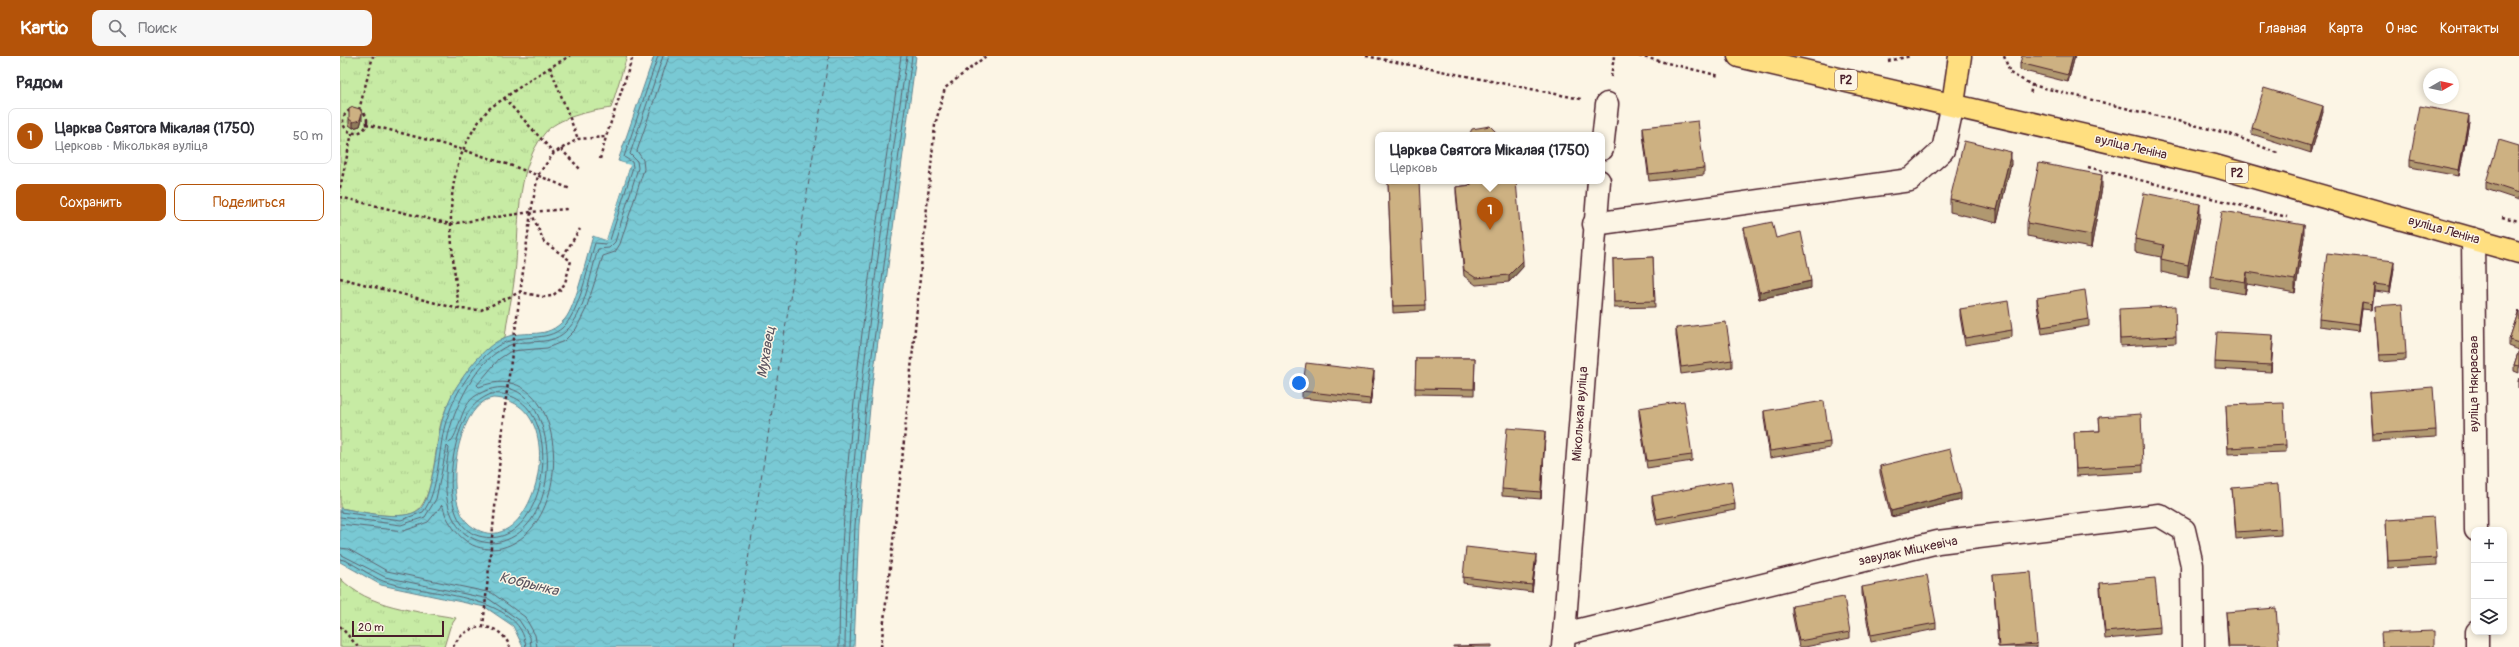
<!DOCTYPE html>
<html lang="ru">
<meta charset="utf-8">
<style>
body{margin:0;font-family:Pangolin,sans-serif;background:#f7f7f7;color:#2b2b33}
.controls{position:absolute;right:12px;bottom:12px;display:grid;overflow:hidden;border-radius:8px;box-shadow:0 2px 6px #0003}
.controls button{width:36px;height:36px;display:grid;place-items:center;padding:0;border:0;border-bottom:1px solid #e1e1e2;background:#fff;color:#2b2b33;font:20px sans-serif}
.compass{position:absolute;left:2083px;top:12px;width:36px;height:36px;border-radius:50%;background:#fff;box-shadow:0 2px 6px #0003;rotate:81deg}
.scale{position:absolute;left:12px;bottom:10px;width:92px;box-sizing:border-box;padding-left:4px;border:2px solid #4a1f2b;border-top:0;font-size:11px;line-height:14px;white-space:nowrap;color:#4a1f2b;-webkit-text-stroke:3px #fcf5e5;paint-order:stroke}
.you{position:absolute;left:959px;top:327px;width:14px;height:14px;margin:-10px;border:3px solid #fff;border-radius:50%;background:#1a73e8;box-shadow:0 0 0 6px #1a73e833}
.badge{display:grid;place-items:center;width:26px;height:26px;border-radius:50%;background:#b45309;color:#fff;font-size:13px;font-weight:700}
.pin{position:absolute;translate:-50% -33px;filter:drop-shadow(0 1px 2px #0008)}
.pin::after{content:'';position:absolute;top:21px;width:14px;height:12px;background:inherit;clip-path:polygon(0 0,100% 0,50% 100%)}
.popup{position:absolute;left:1035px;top:76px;width:230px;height:52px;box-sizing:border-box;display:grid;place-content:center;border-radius:8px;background:#fff;filter:drop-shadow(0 1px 3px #0005);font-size:13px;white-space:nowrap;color:#7c7c81}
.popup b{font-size:15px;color:#2b2b33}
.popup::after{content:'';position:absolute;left:50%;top:100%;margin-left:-8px;border:8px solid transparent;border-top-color:#fff}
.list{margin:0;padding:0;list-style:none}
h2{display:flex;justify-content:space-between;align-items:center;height:52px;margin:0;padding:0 16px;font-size:17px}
h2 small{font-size:13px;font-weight:400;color:#7c7c81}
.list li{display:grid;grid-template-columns:26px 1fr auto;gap:12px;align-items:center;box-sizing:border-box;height:56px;margin:0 8px 8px;padding:0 8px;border:1px solid #e1e1e2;border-radius:8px}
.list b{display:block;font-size:15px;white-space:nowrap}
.list p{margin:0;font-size:13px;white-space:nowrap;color:#7c7c81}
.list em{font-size:13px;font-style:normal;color:#7c7c81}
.actions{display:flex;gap:8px;padding:12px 16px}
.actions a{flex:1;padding:9px 0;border:1px solid #b45309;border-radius:8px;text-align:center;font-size:14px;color:#b45309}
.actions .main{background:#b45309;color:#fff}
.icon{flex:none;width:22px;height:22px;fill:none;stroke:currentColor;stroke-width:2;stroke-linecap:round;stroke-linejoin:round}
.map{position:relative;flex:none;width:2179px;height:591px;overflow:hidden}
header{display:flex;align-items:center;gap:24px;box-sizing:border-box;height:56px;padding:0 20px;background:#b45309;color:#fff}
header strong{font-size:19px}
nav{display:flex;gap:22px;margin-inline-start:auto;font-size:14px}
.search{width:280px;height:36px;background:#f7f7f7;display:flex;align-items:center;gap:10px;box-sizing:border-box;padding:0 14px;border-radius:8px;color:#7c7c81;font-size:15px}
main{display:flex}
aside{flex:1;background:#fff}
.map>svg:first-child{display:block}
.grass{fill:url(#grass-tufts);stroke:#888568}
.water{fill:url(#water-waves);stroke:#668590;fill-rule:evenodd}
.pier{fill:#fcf5e5}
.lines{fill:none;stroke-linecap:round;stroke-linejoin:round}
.shore{stroke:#5d636f;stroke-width:1}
.ferry{stroke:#58525e;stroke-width:1;stroke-dasharray:5 4;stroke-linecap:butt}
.minor-casing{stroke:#4a1f2b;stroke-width:25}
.major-casing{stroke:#4a1f2b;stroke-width:25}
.path{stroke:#4a1f2b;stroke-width:2.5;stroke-dasharray:3 3;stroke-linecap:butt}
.minor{stroke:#fcf5e5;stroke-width:22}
.major{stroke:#ffdf80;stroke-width:22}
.wall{fill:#b09870;stroke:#4a1f2b}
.shaded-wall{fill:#907c5b;stroke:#4a1f2b}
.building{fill:#cdb182;stroke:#4a1f2b}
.labels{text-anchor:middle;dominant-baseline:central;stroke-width:3;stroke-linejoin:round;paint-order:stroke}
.shield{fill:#fcf5e5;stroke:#7f5f63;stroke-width:1}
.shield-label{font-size:12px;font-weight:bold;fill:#4a1f2b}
.street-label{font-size:13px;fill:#4a1f2b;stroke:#fcf5e5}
.water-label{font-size:14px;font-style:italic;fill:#58525e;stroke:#fcf5e5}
</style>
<header>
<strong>Kartio</strong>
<div class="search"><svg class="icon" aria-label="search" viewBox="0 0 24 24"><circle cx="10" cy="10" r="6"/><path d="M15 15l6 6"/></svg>Поиск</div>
<nav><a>Главная</a><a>Карта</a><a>О нас</a><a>Контакты</a></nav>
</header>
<main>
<aside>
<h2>Рядом<small></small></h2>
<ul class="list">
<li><span class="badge">1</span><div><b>Царква Святога Мікалая (1750)</b><p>Церковь · Міколькая вуліца</p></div><em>50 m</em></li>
</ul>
<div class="actions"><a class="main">Сохранить</a><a>Поделиться</a></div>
</aside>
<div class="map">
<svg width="2179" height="591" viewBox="0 0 2179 591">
<defs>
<pattern id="grass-tufts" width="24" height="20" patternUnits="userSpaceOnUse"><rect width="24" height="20" fill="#c7eba4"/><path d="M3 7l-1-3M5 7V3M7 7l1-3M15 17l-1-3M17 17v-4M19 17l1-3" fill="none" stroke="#acc98d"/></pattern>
<pattern id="water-waves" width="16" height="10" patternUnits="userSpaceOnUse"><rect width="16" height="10" fill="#79c9d4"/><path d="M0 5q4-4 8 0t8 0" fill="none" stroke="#6aacb6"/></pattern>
</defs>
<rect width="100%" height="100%" fill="#fcf5e5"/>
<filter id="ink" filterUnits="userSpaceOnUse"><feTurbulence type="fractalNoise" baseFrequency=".025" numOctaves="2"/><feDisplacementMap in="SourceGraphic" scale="8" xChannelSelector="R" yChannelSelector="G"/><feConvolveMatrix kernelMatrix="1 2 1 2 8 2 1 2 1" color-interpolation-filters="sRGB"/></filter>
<g filter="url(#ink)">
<g class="grass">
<path d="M0,0H287L271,52C251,55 217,61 204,78C174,116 180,172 175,218C173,239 167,260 165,281C134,301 111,332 101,367C95,388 94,446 75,456C57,465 20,455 0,452Z"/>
<path d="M0,522C28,552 77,555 116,562L110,571L104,591H0Z"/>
</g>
<path class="water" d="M314,0H576L532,330L519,469L514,591H183L173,570L145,551L41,529L0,506V452C19,455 64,467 80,453C92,443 97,386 101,369C104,357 110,340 117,330C129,312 145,289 166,281C188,273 206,285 225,263C236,250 247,199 253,180L266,184L290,110L278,105ZM153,342C238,344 192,517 130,469C103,448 115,365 142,347C145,344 149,343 153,342Z"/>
<polygon class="pier" points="276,105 290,109 266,184 251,179 264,182 287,111"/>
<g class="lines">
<g class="shore">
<path d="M151,338C230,329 213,500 139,480C96,468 111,380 130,354C136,346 142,342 151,338Z"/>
<path d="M0,456L61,464L83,456C99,436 98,395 105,369C108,358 114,343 120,333C130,316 149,290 169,285C190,278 214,287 229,264C242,244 248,210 255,187L266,188L270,184L293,111L292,106L284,101L318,0"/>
<path d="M0,461L61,469L85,461L96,443L107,390L109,392C105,419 101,451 121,474C131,484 146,489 160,486C236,467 215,294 137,339C119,349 120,379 109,387L107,385C113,353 137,301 170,289C193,281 214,294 233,267C246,249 251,215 258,193L269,192L275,186L298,112L297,105L290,98L323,0"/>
<path d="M0,468L64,475L88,466L102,449C104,452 104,456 106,460C112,471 118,480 129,487C138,493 151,494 161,492C240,472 228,295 139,331L137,329L159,303L171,295L207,292L224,285L236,273L246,253L263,200L275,196L280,188L304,113L303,104L297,95L329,0"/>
<polyline points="0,492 8,493 47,515 152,537 185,561 195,579 197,591"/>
<polyline points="0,498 45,521 149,543 179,564 190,581 191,591"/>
<path d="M0,503C9,504 32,521 43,525C81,539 182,536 186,591"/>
<path d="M499,591C500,393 533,195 561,0"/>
<path d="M505,591C506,393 539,195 567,0"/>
<polyline points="510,591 515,469 528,329 572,0"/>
</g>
<polyline class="ferry" points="394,591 489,0"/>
<defs>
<g id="minor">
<polyline points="1262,93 1267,48"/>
<polyline points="1254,168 1570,124 1603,94 1613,48"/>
<polyline points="2133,183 2136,474"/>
<polyline points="2137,576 2137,591"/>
<polyline points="1224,578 1598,486 1819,459 1844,474 1852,509 1853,591"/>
<polyline points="1223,591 1259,125"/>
</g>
<g id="major">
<polyline points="1399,0 1875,110 2179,196"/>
<polyline points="1613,48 1620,0"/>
</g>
</defs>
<use href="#minor" class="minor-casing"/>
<use href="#major" class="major-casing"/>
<g class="path">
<polyline points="1026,0 1241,43"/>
<polyline points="1299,0 1380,20"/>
<polyline points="1664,0 1670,17 1692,29 1690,39"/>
<polyline points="1548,5 1571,0"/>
<polyline points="210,11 238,83"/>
<polyline points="1271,21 1274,0"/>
<polyline points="1692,29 1890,78 1940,98"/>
<polyline points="164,42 214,97"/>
<circle cx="15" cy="65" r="12"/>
<polyline points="19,54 33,0"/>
<path d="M26,68C97,86 163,103 230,133"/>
<polyline points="221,93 240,113"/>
<polyline points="260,103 266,81"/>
<polyline points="1748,111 1947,161"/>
<polyline points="0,132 12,77"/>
<polyline points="0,141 110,168 191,156 228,153"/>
<path d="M191,156L204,186L231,205L225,227L221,233L212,240L204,241L180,236L141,254L119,253C111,183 97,115 147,55C151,50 158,47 163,43C185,27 206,13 230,0"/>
<polyline points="2162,161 2179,165"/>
<polyline points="223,200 240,173"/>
<polyline points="0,222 119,253"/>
<polyline points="0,570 18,591"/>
<polyline points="143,571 166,342 191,156 198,119 214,97 238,83 266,81 293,0"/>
<path d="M113,591C125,566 159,563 170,591"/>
<polyline points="541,591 561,415 595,69 605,32 646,0"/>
</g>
<use href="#minor" class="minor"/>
<use href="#major" class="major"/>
</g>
<g class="wall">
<polygon points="1735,0 1728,26 1680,14 1680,7"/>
<polygon points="1983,56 1971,97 1912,78 1912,72"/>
<polygon points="9,63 22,63 20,70 13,72 9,69"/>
<polygon points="2129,66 2119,120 2070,111 2070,104"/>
<polygon points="1303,71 1364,112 1364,119 1309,125 1303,78"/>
<polygon points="2179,90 2179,144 2146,133 2146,126"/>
<polygon points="1671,108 1657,167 1610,156 1610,143"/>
<polygon points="1130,125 1163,125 1183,211 1169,226 1136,229 1124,220 1116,137 1116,131 1130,129"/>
<polygon points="1048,126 1085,249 1085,255 1053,257"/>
<polygon points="1762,131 1751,192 1687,180 1687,167"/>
<polygon points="1860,161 1848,222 1821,216 1821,201 1795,196 1795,183"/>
<polygon points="1404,172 1436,182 1471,232 1419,243 1404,179"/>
<polygon points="1964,181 1955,237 1907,228 1905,238 1871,232 1871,220"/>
<polygon points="1313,201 1315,251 1274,252 1273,203"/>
<polygon points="2054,212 2050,237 2034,235 2032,254 2022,253 2019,275 1979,270 1979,263"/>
<polygon points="1697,242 1749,263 1749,270 1702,278 1697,249"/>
<polygon points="2035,250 2066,298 2066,304 2039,306"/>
<polygon points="1620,253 1672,274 1672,281 1625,289 1620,260"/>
<polygon points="2179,254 2179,294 2169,290 2169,284"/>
<polygon points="1779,260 1836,280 1836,287 1780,290"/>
<polygon points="1336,272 1392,304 1392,311 1341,318 1336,279"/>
<polygon points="1933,286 1931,316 1875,313 1875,306"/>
<polygon points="2179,294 2179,317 2174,315 2174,309"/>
<polygon points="1076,302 1135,302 1134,339 1075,338"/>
<polygon points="1034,322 1030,349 962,342 962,335"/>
<polygon points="2179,322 2179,332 2178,332 2178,325"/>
<polygon points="2030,336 2096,374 2096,381 2033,385"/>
<polygon points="1886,349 1946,389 1946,396 1888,398"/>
<polygon points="1299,352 1352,399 1352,405 1307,412 1299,359"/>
<polygon points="1424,355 1490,386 1490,392 1430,402 1424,362"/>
<polygon points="1759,361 1803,409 1803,416 1736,420 1734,376 1760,375"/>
<polygon points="1205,381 1201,443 1162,440 1162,433"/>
<polygon points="1540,410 1621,444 1551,461 1540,417"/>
<polygon points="1892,432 1941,473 1941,479 1896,483"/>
<polygon points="1312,440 1395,448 1395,454 1317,469 1312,446"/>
<polygon points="2046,464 2097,502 2097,509 2048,512"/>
<polygon points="1196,505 1192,536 1123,527 1123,521"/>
<polygon points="1653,519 1697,588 1697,591 1658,591"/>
<polygon points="1760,527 1820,571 1820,578 1765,583 1760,534"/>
<polygon points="1522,531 1596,567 1596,573 1531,586 1522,538"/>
<polygon points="1452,550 1510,576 1510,582 1465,591 1459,591 1452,557"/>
<polygon points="1886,556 1939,591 1888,591"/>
</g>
<g class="shaded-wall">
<polygon points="1733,0 1735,0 1728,26 1728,19"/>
<polygon points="1983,50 1983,56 1971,97 1971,90"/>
<polygon points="22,57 22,63 20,70 13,72 13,66"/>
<polygon points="2129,59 2129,66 2119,120 2119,114"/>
<polygon points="1671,96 1671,108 1657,167 1657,154"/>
<polygon points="1762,119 1762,131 1751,192 1751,179"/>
<polygon points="1860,148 1860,161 1848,222 1848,209"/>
<polygon points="1964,169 1964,181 1955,237 1955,224"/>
<polygon points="1183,205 1183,211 1169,226 1169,219"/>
<polygon points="2054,205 2054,212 2050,237 2050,230"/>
<polygon points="1907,216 1907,228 1905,238 1905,226"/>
<polygon points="1471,225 1471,232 1419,243 1419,236"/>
<polygon points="2034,228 2034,235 2032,254 2032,248"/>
<polygon points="2022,246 2022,253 2019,275 2019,268"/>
<polygon points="1933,279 1933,286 1931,316 1931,309"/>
<polygon points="1034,315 1034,322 1030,349 1030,343"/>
<polygon points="1205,375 1205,381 1201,443 1201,436"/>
<polygon points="1621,437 1621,444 1551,461 1551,455"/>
<polygon points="1196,499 1196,505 1192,536 1192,529"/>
</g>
<g class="building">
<polygon points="1682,0 1733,0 1728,19 1680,7"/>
<polygon points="1924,32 1983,50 1971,90 1912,72"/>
<polygon points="2080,50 2129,59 2119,114 2070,104"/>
<polygon points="13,51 20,53 22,57 20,64 13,66 9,63 9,53"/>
<polygon points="1358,65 1364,112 1309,118 1303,71"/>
<polygon points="1150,70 1159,79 1129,79 1132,73"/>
<polygon points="2159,84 2179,90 2179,137 2146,126"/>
<polygon points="1624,85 1671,96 1657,154 1610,143"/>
<polygon points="1699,107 1762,119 1751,179 1687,167"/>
<polygon points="1079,125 1085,249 1053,250 1048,126"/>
<polygon points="1130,125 1163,125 1163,126 1176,125 1183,205 1169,219 1136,222 1124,214 1116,131 1131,129"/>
<polygon points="1804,137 1860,148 1848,209 1821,203 1824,189 1795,183"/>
<polygon points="1882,155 1964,169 1955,224 1907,216 1905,226 1871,220"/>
<polygon points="1432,166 1436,182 1461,176 1471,225 1419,236 1404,172"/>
<polygon points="1987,197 2054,205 2050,230 2034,228 2032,248 2022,246 2019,268 1979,263"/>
<polygon points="1313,201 1315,245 1274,246 1273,203"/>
<polygon points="1745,234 1749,263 1702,271 1697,242"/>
<polygon points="1668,245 1672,274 1625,282 1620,253"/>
<polygon points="2063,248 2066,298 2039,299 2035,250"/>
<polygon points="1835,250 1836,280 1780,283 1779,253"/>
<polygon points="2179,254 2179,287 2169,284"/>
<polygon points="1386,266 1392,304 1341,311 1336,272"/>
<polygon points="1877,276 1933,279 1931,309 1875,306"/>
<polygon points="2179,294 2179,310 2174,309"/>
<polygon points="1076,302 1135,302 1134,333 1075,332"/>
<polygon points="966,307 1034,315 1030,343 962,335"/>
<polygon points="2093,331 2096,374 2033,378 2030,336"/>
<polygon points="1344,345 1352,399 1307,405 1299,352"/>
<polygon points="1484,345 1490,386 1430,395 1424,355"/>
<polygon points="1944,347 1946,389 1888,392 1886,349"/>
<polygon points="1801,358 1803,409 1736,413 1734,376 1760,375 1759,361"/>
<polygon points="1167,372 1205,375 1201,436 1162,433"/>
<polygon points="1610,393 1621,437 1551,455 1540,410"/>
<polygon points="1391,425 1395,448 1317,463 1312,440"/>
<polygon points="1938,428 1941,473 1896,476 1892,432"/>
<polygon points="2094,461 2097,502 2048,505 2046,464"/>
<polygon points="1126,491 1196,499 1192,529 1123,521"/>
<polygon points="1691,516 1697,588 1659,591 1653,519"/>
<polygon points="1587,519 1596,567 1531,579 1522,531"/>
<polygon points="1815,522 1820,571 1765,576 1760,527"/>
<polygon points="1504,541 1510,576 1459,585 1452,550"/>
<polygon points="1936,552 1939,591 1889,591 1886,556"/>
<polygon points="2094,575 2094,591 2042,591 2041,577"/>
<polygon points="1152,589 1152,591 1113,591 1113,590"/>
</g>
</g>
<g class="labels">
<g class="shield">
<rect x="1495" y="14" width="22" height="20" rx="3"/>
<rect x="1886" y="107" width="22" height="20" rx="3"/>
</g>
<g class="shield-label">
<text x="1506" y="24">Р2</text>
<text x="1897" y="117">Р2</text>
</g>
<g class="street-label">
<text transform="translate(1791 91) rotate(13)">вуліца Леніна</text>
<text transform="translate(2104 174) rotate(16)">вуліца Леніна</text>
<text transform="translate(2134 328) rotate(-90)">вуліца Някрасава</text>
<text transform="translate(1240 358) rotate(-86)">Міколькая вуліца</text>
<text transform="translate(1568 495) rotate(-12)">завулак Міцкевіча</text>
</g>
<g class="water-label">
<text transform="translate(426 296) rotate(-80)">Мухавец</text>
<text transform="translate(189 528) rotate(14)">Кобрынка</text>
</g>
</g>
</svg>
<div class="controls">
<button>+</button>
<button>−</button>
<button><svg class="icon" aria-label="layers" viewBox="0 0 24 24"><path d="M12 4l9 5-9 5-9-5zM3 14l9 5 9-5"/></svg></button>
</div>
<svg class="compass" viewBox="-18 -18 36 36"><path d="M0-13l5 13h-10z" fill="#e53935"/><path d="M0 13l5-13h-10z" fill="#7c7c81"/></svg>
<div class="scale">20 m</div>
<div class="you"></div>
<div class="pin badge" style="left:1150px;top:174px">1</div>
<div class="popup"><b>Царква Святога Мікалая (1750)</b>Церковь</div>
</div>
</main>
